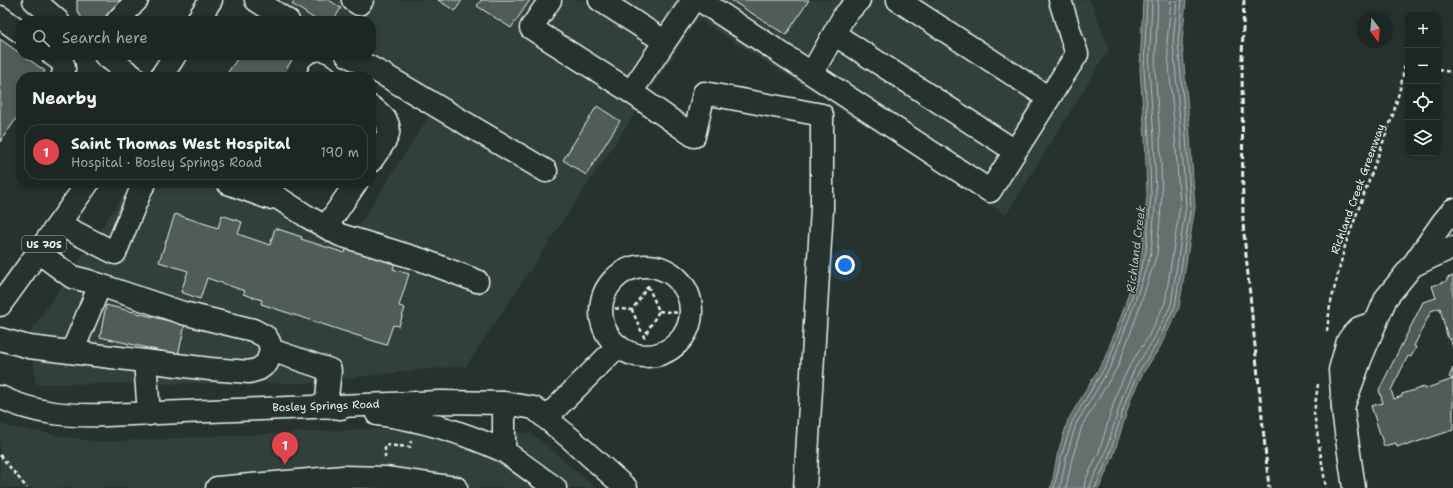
<!DOCTYPE html>
<meta charset="utf-8">
<style>
body{margin:0;font-family:"Shantell Sans",sans-serif;background:#29322f;color:#f1f3f6}
.controls{position:absolute;right:12px;top:12px;display:grid;overflow:hidden;border-radius:8px;box-shadow:0 2px 6px #0003}
.controls button{width:36px;height:36px;display:grid;place-items:center;padding:0;border:0;border-bottom:1px solid #3a4340;background:#1c2622;color:#f1f3f6;font:20px sans-serif}
.compass{position:absolute;left:1357px;top:12px;width:36px;height:36px;border-radius:50%;background:#1c2622;box-shadow:0 2px 6px #0003;rotate:164deg}
.you{position:absolute;left:845px;top:265px;width:14px;height:14px;margin:-10px;border:3px solid #fff;border-radius:50%;background:#1a73e8;box-shadow:0 0 0 6px #1a73e833}
.badge{display:grid;place-items:center;width:26px;height:26px;border-radius:50%;background:#ff9aa2;color:#fff;font-size:13px;font-weight:700}
.pin{position:absolute;translate:-50% -33px;filter:drop-shadow(0 1px 2px #0008)}
.pin::after{content:'';position:absolute;top:21px;width:14px;height:12px;background:inherit;clip-path:polygon(0 0,100% 0,50% 100%)}
.list{margin:0;padding:0;list-style:none}
h2{display:flex;justify-content:space-between;align-items:center;height:52px;margin:0;padding:0 16px;font-size:17px}
h2 small{font-size:13px;font-weight:400;color:#a0a5a5}
.list li{display:grid;grid-template-columns:26px 1fr auto;gap:12px;align-items:center;box-sizing:border-box;height:56px;margin:0 8px 8px;padding:0 8px;border:1px solid #3a4340;border-radius:16px}
.list b{display:block;font-size:15px;white-space:nowrap}
.list p{margin:0;font-size:13px;white-space:nowrap;color:#a0a5a5}
.list em{font-size:13px;font-style:normal;color:#a0a5a5}
.icon{flex:none;width:22px;height:22px;fill:none;stroke:currentColor;stroke-width:2;stroke-linecap:round;stroke-linejoin:round}
.map{position:relative;flex:none;width:1453px;height:488px;overflow:hidden}
.search{position:absolute;background:#1c2622;box-shadow:0 2px 6px #0003;left:16px;top:16px;width:360px;height:44px;display:flex;align-items:center;gap:10px;box-sizing:border-box;padding:0 14px;border-radius:16px;color:#a0a5a5;font-size:15px}
.panel{position:absolute;background:#1c2622;box-shadow:0 2px 6px #0003;left:16px;top:72px;width:360px;height:116px;border-radius:16px}
.map>svg:first-child{display:block}
.built{fill:#333f3a}
.water{fill:#636f6d;stroke:#98a3a5}
.lines{fill:none;stroke-linecap:round;stroke-linejoin:round}
.shore{stroke:#b3bdc0;stroke-width:1}
.building{fill:#505c59;stroke:#e8f1f8}
.minor-casing{stroke:#e8f1f8;stroke-width:25}
.major-casing{stroke:#e8f1f8;stroke-width:25}
.path{stroke:#e8f1f8;stroke-width:2.5;stroke-dasharray:4 3;stroke-linecap:butt}
.minor{stroke:#26332d;stroke-width:22}
.major{stroke:#26332d;stroke-width:22}
.rail{stroke:#e8f1f8;stroke-width:3;stroke-dasharray:6 3;stroke-linecap:butt}
.labels{text-anchor:middle;dominant-baseline:central;stroke-width:3;stroke-linejoin:round;paint-order:stroke}
.shield{fill:#26332d;stroke:#aeb8bb;stroke-width:1}
.shield-label{font-size:10px;font-weight:bold;fill:#e8f1f8}
.street-label{font-size:11px;fill:#e8f1f8;stroke:#26332d}
.water-label{font-size:12px;font-style:italic;fill:#b3bdc0;stroke:#26332d}
</style>
<div class="map">
<svg width="1453" height="488" viewBox="0 0 1453 488">
<rect width="100%" height="100%" fill="#26332d"/>
<filter id="ink" filterUnits="userSpaceOnUse"><feTurbulence type="fractalNoise" baseFrequency=".025" numOctaves="2"/><feDisplacementMap in="SourceGraphic" scale="8" xChannelSelector="R" yChannelSelector="G"/><feConvolveMatrix kernelMatrix="1 2 1 2 8 2 1 2 1" color-interpolation-filters="sRGB"/></filter>
<g filter="url(#ink)">
<g class="built">
<polygon points="258,0 1090,0 1109,49 1006,215 698,19 466,366 408,371 308,383 36,384 33,359 14,356 132,183 249,183 355,231 430,115 329,55 371,55 371,21 271,21"/>
<polygon points="0,424 11,427 97,442 367,429 531,433 596,488 0,488"/>
</g>
<polygon class="water" points="1143,0 1186,0 1182,42 1189,122 1195,207 1179,308 1160,347 1143,373 1131,398 1113,457 1099,488 1050,488 1052,484 1057,456 1068,420 1104,360 1122,314 1142,251 1147,195 1145,138 1140,69"/>
<g class="lines">
<g class="shore">
<polyline points="1054,488 1061,457 1072,422 1108,362 1126,315 1146,252 1151,195 1149,138 1144,69 1147,0"/>
<polyline points="1060,488 1066,458 1076,424 1112,364 1130,316 1151,253 1156,195 1154,138 1149,68 1152,0"/>
<polyline points="1066,488 1072,459 1082,426 1118,366 1136,318 1157,254 1162,195 1160,137 1155,68 1158,0"/>
<polyline points="1084,488 1085,481 1099,452 1117,392 1130,365 1147,339 1165,303 1180,206 1174,123 1167,42 1171,0"/>
<polyline points="1090,488 1091,483 1105,454 1123,395 1135,368 1152,342 1171,305 1186,206 1180,123 1173,42 1177,0"/>
<polyline points="1095,488 1109,456 1127,397 1139,371 1156,345 1175,306 1191,206 1185,122 1178,42 1182,0"/>
</g>
</g>
<g class="building">
<polygon points="77,0 126,0 106,21 84,21 77,11"/>
<polygon points="295,0 329,0 341,8 333,21 318,21 292,4"/>
<polygon points="438,0 462,0 455,11"/>
<polygon points="481,0 530,0 511,28 477,6"/>
<polygon points="731,0 809,0 786,35"/>
<polygon points="0,39 21,54 21,55 23,55 45,71 41,77 21,77 21,105 18,109 21,112 0,142"/>
<polygon points="240,55 292,55 294,57 281,77 227,77 226,75"/>
<polygon points="597,106 620,121 586,175 563,160"/>
<polygon points="175,214 218,228 222,215 242,222 238,234 270,245 275,228 302,237 301,239 345,253 347,247 395,263 393,269 409,274 399,306 405,308 399,326 393,325 386,345 261,304 262,300 243,294 245,291 207,278 200,299 181,292 188,271 159,262"/>
<polygon points="1453,276 1453,348 1450,338 1448,339 1440,308 1431,311 1414,346 1416,347 1411,357 1408,356 1391,390 1394,399 1402,396 1402,394 1424,387 1424,389 1453,379 1453,430 1405,446 1405,444 1397,447 1396,443 1384,446 1371,406 1383,403 1379,390 1423,302 1436,298 1432,286 1447,281 1447,278"/>
<polygon points="106,305 185,325 178,355 100,337"/>
<polygon points="1453,368 1453,379 1449,377"/>
</g>
<g class="lines">
<defs>
<g id="minor">
<polyline points="34,0 58,21"/>
<polyline points="256,0 288,21"/>
<polyline points="353,0 359,4 362,0"/>
<polyline points="550,0 531,28 631,92 693,0"/>
<polyline points="600,0 664,41"/>
<polyline points="700,0 990,191 1077,54 1070,33 1060,0"/>
<polyline points="898,0 1049,98"/>
<polyline points="0,17 21,32"/>
<polyline points="117,21 137,0"/>
<polyline points="834,34 1015,151"/>
<path d="M53,55C63,62 67,65 62,77"/>
<polyline points="105,55 134,77"/>
<polyline points="347,55 386,76 546,171"/>
<polyline points="319,73 326,77"/>
<polyline points="812,73 844,16 859,0"/>
<polyline points="631,92 694,136 704,93 822,115 822,209 805,488"/>
<path d="M371,107C401,127 387,137 371,161"/>
<polyline points="228,183 269,198"/>
<polyline points="255,183 308,217 340,235 422,260 477,281"/>
<polyline points="59,224 115,253 142,187 145,183"/>
<polyline points="326,227 356,183"/>
<polyline points="1414,265 1444,251 1453,248"/>
<circle cx="646" cy="311" r="45"/>
<polyline points="0,339 29,347 210,369 249,372 259,369 267,363 271,350 269,342 266,337 253,330 183,313 88,281 72,277 38,252"/>
<polyline points="271,350 330,370 326,406 341,408"/>
<polyline points="72,352 100,285"/>
<polyline points="145,361 149,414"/>
<path d="M0,397C35,414 67,416 106,415L441,402L504,403L534,408L570,438L626,488"/>
<polyline points="504,403 504,451 555,488"/>
<polyline points="1343,407 1360,360 1386,298 1413,265 1443,222 1453,210"/>
<path d="M377,414C421,419 464,433 504,451"/>
<polyline points="546,418 618,346"/>
<polyline points="217,488 343,477 385,478 456,488"/>
<polyline points="1354,488 1344,418 1340,370 1348,341 1353,334 1359,328 1376,322"/>
</g>
<g id="major">
<polyline points="197,21 211,0"/>
<polyline points="161,77 175,55"/>
<polyline points="0,305 88,183"/>
</g>
</defs>
<use href="#minor" class="minor-casing"/>
<use href="#major" class="major-casing"/>
<g class="path">
<polyline points="1438,70 1453,72"/>
<polygon points="648,286 659,311 644,337 632,310"/>
<polyline points="601,307 632,310"/>
<polyline points="659,311 690,314"/>
<polyline points="1327,331 1330,306 1345,246 1393,115 1401,85 1405,64 1408,65"/>
<polyline points="1318,384 1314,413 1326,488"/>
<polyline points="0,455 27,488"/>
<polyline points="385,458 385,445 410,447 411,441"/>
</g>
<use href="#minor" class="minor"/>
<use href="#major" class="major"/>
<polyline class="rail" points="1244,0 1242,58 1243,224 1269,488"/>
</g>
</g>
<g class="labels">
<rect class="shield" x="22" y="236" width="44" height="16" rx="3"/>
<g class="shield-label">
<text x="44" y="244">US 70S</text>
</g>
<g class="street-label">
<text transform="translate(1358 189) rotate(-70)">Richland Creek Greenway</text>
<text transform="translate(326 406) rotate(-2)">Bosley Springs Road</text>
</g>
<g class="water-label">
<text transform="translate(1136 249) rotate(-83)">Richland Creek</text>
</g>
</g>
</svg>
<div class="controls">
<button>+</button>
<button>−</button>
<button><svg class="icon" aria-label="locate" viewBox="0 0 24 24"><circle cx="12" cy="12" r="6"/><path d="M12 2v4M12 18v4M2 12h4M18 12h4"/></svg></button>
<button><svg class="icon" aria-label="layers" viewBox="0 0 24 24"><path d="M12 4l9 5-9 5-9-5zM3 14l9 5 9-5"/></svg></button>
</div>
<svg class="compass" viewBox="-18 -18 36 36"><path d="M0-13l5 13h-10z" fill="#e53935"/><path d="M0 13l5-13h-10z" fill="#a0a5a5"/></svg>
<div class="you"></div>
<div class="pin badge" style="left:285px;top:465px;background:#e0444e">1</div>
<div class="search"><svg class="icon" aria-label="search" viewBox="0 0 24 24"><circle cx="10" cy="10" r="6"/><path d="M15 15l6 6"/></svg>Search here</div>
<section class="panel">
<h2>Nearby<small></small></h2>
<ul class="list">
<li><span class="badge" style="background:#e0444e">1</span><div><b>Saint Thomas West Hospital</b><p>Hospital · Bosley Springs Road</p></div><em>190 m</em></li>
</ul>
</section>
</div>
